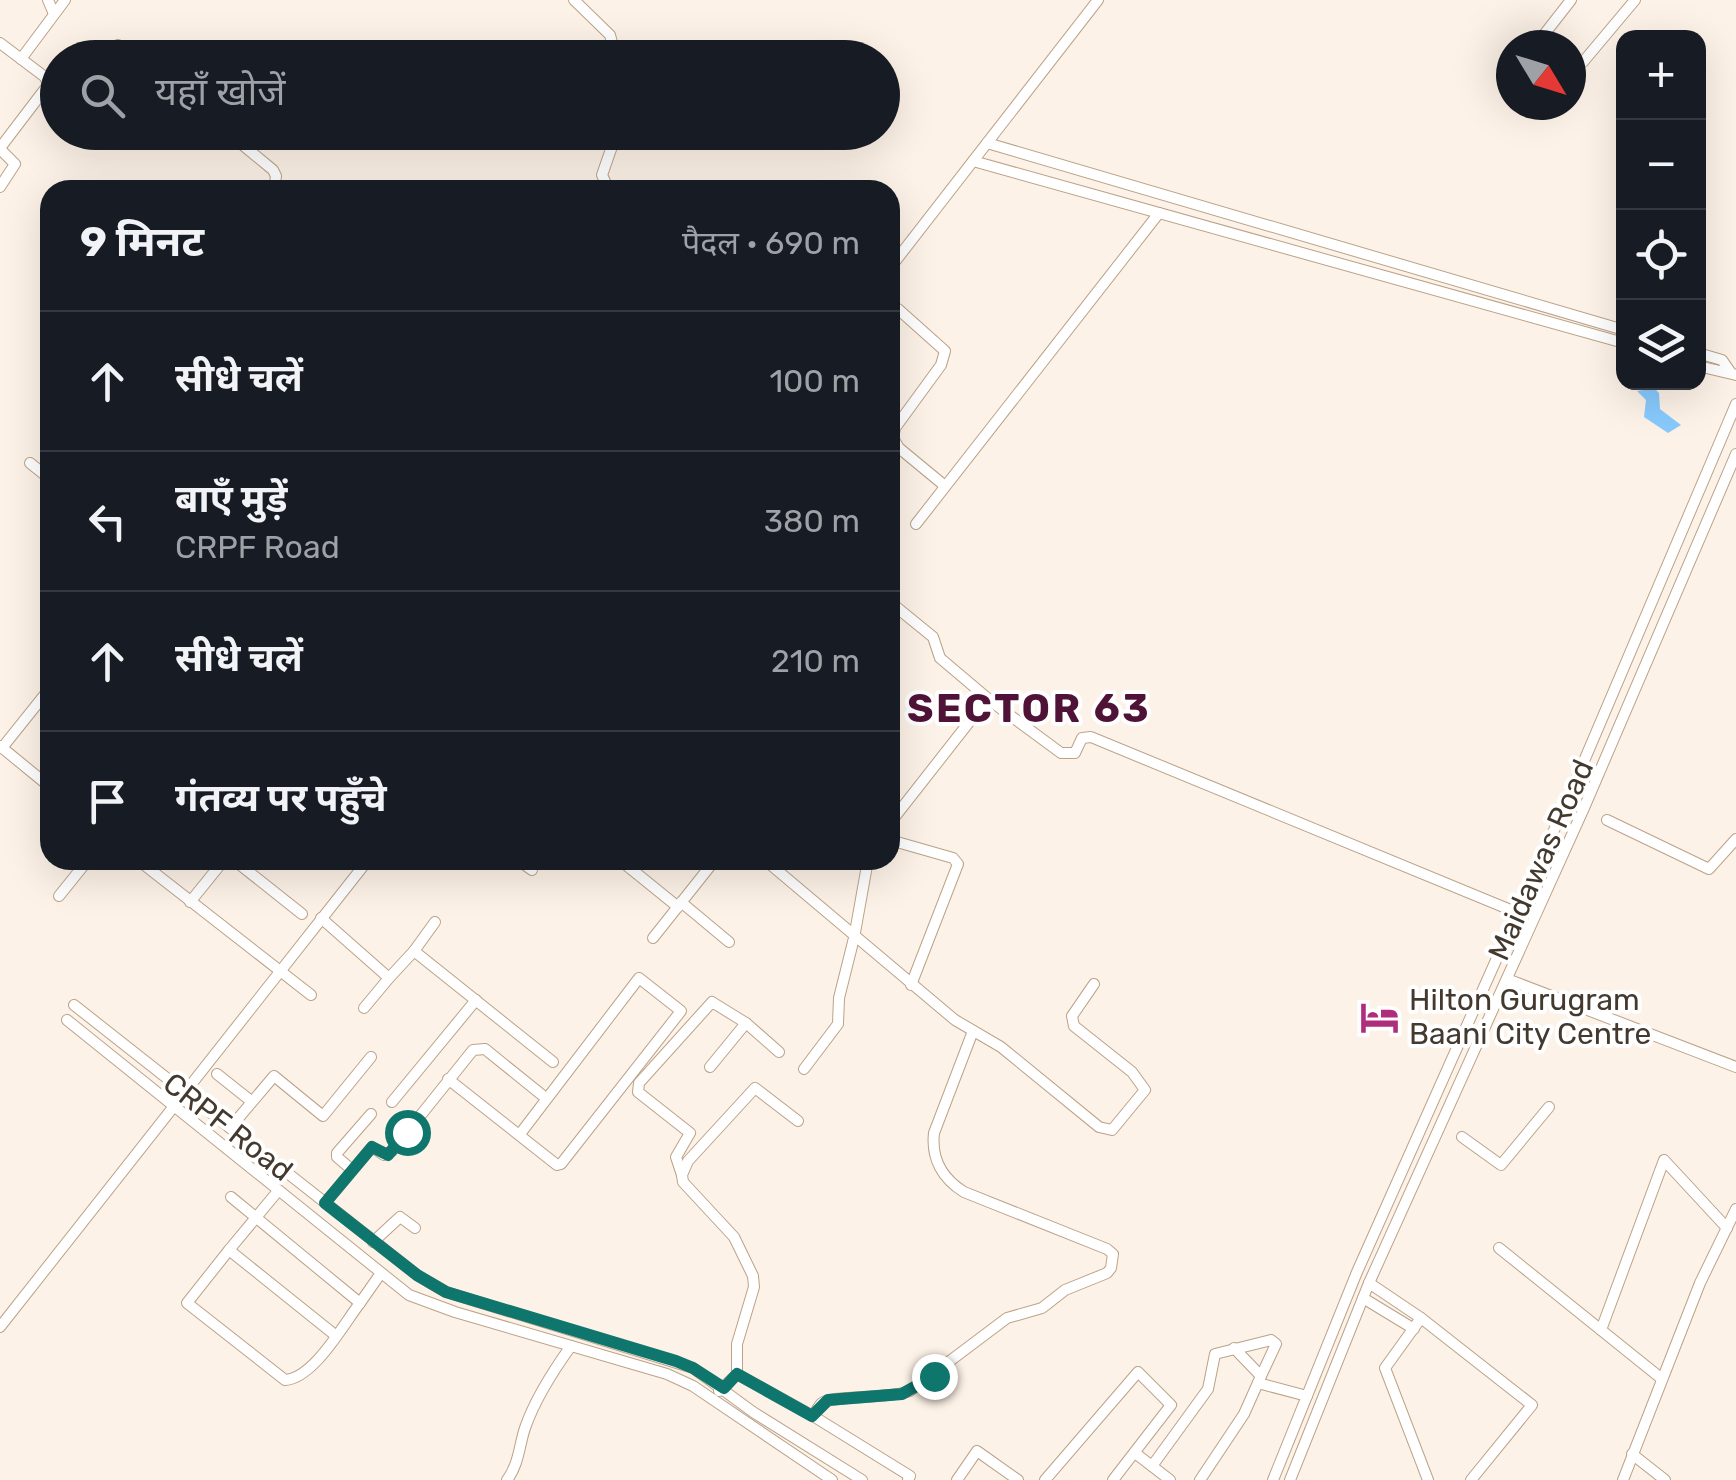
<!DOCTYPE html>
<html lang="hi">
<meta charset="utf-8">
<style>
body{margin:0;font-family:Rubik,"Noto Sans Devanagari",sans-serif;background:#242831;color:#f1f3f6}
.controls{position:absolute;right:30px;top:30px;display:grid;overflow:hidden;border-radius:20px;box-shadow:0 10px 40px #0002}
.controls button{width:90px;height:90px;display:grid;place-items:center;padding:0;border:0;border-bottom:2px solid #363941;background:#171b24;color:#f1f3f6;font:50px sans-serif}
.compass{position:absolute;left:1496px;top:30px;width:90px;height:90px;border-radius:50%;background:#171b24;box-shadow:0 10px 40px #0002;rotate:128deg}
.stop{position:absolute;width:30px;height:30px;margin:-22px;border:8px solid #0f766e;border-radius:50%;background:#fff}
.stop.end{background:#0f766e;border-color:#fff;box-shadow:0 2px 10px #0008}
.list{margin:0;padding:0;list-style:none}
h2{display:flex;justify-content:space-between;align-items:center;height:130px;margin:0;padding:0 40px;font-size:42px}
h2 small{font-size:32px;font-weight:400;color:#9ea1a6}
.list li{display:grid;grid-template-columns:65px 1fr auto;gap:30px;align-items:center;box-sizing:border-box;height:140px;padding:0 40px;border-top:2px solid #363941}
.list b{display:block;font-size:38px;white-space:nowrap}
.list p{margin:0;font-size:32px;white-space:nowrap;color:#9ea1a6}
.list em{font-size:32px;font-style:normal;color:#9ea1a6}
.icon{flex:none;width:55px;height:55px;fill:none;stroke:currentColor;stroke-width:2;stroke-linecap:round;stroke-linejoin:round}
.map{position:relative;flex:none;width:1736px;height:1480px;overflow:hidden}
.search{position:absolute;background:#171b24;box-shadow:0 10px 40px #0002;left:40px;top:40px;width:860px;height:110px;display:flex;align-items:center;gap:25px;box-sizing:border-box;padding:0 35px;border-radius:55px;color:#9ea1a6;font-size:38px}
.panel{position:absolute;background:#171b24;box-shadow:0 10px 40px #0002;left:40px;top:180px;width:860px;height:690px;border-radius:30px}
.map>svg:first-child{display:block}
.water{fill:#88cafd}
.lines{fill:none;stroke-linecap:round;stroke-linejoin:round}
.minor-casing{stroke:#bca288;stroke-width:12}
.minor{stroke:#fff;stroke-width:10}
.route{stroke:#0f766e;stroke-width:12}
.labels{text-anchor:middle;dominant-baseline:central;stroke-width:8;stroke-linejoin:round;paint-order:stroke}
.street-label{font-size:30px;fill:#44392e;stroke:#fff}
.poi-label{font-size:30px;fill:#44392e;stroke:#fff;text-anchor:start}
.district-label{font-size:40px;font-weight:bold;letter-spacing:2.5px;fill:#501338;stroke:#fff}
</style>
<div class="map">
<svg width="1736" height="1480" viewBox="0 0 1736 1480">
<rect width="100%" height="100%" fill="#fdf2e7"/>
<polygon class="water" points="1654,388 1659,393 1660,409 1681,425 1668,433 1644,417 1646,400 1637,391"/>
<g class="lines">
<defs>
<g id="minor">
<polyline points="48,0 54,14"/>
<polyline points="574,0 610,35 616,58"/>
<polyline points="1539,41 1571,0"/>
<polyline points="0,43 45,77 48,85 0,148"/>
<polyline points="118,45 132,58"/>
<polyline points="215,49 225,58"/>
<polyline points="21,59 65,0"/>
<polyline points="1583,62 1635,0"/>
<polyline points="227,132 273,170 276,176 274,190"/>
<polyline points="987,143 1624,330"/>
<polyline points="243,145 258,132"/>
<polyline points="0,149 15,164 0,187"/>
<polyline points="973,161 1624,343"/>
<polyline points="609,190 602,175 617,132"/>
<polyline points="890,268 1098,0"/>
<polyline points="890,310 898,309 945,351 941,365 895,428 893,438 899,448 945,486"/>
<polyline points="1698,353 1722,360 1731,373"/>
<polyline points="1698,366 1736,375"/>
<polyline points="30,463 50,479"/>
<polyline points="916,524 1159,213"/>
<polyline points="890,556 894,551"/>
<polyline points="890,602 933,637 940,658 992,702"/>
<polyline points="0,746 50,787"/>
<polyline points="2,748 50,688"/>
<polyline points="1607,820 1709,869 1736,839"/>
<polyline points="890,823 981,707 992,702 1061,753 1075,753 1082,738 1091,737 1518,913"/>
<polyline points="890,840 953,858 958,864 911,985"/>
<polyline points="138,860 311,995"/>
<polyline points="234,860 302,914"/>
<polyline points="343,860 346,862"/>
<polyline points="518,860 532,870"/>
<polyline points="620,860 678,907"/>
<polyline points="765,860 955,1020 1001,1047 1099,1127 1112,1130 1145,1090 1132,1072 1074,1026 1072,1016 1094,984"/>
<polyline points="59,896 88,860"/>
<polyline points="190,902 224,860"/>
<polyline points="681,902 729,942"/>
<polyline points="321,918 389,978 414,951 553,1062"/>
<polyline points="653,938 715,860"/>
<polyline points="414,951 435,922"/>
<polyline points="1507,979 1736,1067"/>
<polyline points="74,1005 417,1275 446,1292 693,1368 753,1412 862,1480"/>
<polyline points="364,1008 389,978"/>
<polyline points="67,1020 409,1295 455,1312 667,1374 693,1386 832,1480"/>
<polyline points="710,1067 746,1023"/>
<polyline points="804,1069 838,1024 839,998 854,938 868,860"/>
<polyline points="217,1074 251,1101"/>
<polyline points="448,1079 557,1165 561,1164 681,1011 639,978 520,1134"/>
<polyline points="392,1102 476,1000"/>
<polyline points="230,1128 274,1076 323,1116 371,1057"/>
<polyline points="1462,1137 1501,1165 1549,1107"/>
<polyline points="351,1169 337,1157 337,1153 371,1114"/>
<polyline points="682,1175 676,1157 690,1133 638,1092 639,1083 712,1002 746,1023 779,1052"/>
<polyline points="278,1191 229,1250 335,1335"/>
<polyline points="231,1197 360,1303 381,1273"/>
<polyline points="325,1203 372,1147 384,1155 392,1151 473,1050 485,1049 542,1095"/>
<polyline points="373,1242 400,1217 415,1228"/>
<polyline points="1499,1248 1662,1379"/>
<path d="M229,1250L187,1303L285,1380C314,1378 343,1325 360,1303"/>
<polyline points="1369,1283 1421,1318 1532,1405 1471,1480"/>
<polyline points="1363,1298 1414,1329"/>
<polyline points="1421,1318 1385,1368 1428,1480"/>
<polyline points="0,1327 368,860"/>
<polyline points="1601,1330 1664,1160 1727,1228"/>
<polyline points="737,1374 813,1416"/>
<polyline points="1258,1383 1307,1396"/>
<polyline points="719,1391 737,1374 737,1344 754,1287 753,1276 734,1237 683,1182 682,1175 688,1161 755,1088 798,1121"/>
<polyline points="1135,1453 1170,1480"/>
<polyline points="1632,1454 1665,1480"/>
<polyline points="1152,1466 1208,1389 1215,1354 1271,1340 1276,1344 1261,1376"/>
<path d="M507,1480C519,1464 519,1446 525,1428C535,1399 553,1371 571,1346"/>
<path d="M908,1480L910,1476L813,1416C816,1412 818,1406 822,1403C832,1395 890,1399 910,1391L1007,1318L1042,1308L1065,1290L1107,1273L1111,1268L1113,1254L1107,1249L964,1192C943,1179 931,1159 934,1133L973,1031"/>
<polyline points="957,1480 977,1451 1018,1480"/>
<polyline points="1045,1480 1138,1372 1171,1405 1113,1480"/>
<polyline points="1200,1480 1244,1414 1261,1376 1234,1348"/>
<polyline points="1273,1480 1357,1272 1567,801 1736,404"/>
<polyline points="1290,1480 1369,1283 1584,808 1736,454"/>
<polyline points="1623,1480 1700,1283 1736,1209"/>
</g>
</defs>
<use href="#minor" class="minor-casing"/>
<use href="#minor" class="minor"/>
</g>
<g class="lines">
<polyline class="route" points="407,1132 388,1155 372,1147 325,1203 417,1275 446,1292 676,1361 693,1368 724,1388 737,1374 812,1416 828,1400 902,1394 934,1376"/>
</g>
<defs>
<symbol id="hotel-bare" viewBox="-9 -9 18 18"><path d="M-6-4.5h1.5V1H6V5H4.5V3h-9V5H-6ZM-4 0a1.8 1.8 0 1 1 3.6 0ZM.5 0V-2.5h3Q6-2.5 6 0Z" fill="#ae2e7c" stroke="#fff" stroke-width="2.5" paint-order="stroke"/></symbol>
</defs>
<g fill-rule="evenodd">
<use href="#hotel-bare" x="1352" y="990" width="55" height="55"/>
</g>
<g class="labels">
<g class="street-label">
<text transform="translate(1541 860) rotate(-66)">Maidawas Road</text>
<text transform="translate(228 1127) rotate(38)">CRPF Road</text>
</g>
<g class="poi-label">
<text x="1409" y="1000">Hilton Gurugram<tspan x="1409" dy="34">Baani City Centre</tspan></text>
</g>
<g class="district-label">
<text x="1029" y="708">SECTOR 63</text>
</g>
</g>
</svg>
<div class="controls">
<button>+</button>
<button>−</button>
<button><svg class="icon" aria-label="locate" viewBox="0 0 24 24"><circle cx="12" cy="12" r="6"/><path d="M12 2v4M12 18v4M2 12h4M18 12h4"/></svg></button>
<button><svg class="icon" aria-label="layers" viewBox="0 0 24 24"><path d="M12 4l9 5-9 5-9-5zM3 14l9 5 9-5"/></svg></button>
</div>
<svg class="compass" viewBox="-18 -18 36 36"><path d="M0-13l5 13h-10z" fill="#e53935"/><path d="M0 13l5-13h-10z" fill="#9ea1a6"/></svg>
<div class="stop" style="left:407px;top:1132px"></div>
<div class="stop end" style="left:934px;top:1376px"></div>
<div class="search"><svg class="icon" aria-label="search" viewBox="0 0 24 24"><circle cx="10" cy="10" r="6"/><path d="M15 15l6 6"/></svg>यहाँ खोजें</div>
<section class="panel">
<h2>9 मिनट<small>पैदल · 690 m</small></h2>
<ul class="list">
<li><svg class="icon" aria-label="ahead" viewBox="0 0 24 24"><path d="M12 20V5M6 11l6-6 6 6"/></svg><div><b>सीधे चलें</b></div><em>100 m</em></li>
<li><svg class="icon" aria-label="left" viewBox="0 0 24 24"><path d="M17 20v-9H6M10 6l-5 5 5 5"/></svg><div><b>बाएँ मुड़ें</b><p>CRPF Road</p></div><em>380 m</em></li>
<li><svg class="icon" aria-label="ahead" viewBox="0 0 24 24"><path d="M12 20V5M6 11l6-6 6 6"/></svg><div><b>सीधे चलें</b></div><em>210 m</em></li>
<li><svg class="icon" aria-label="arrive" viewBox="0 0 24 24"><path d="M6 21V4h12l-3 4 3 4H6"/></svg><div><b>गंतव्य पर पहुँचे</b></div></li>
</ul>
</section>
</div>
